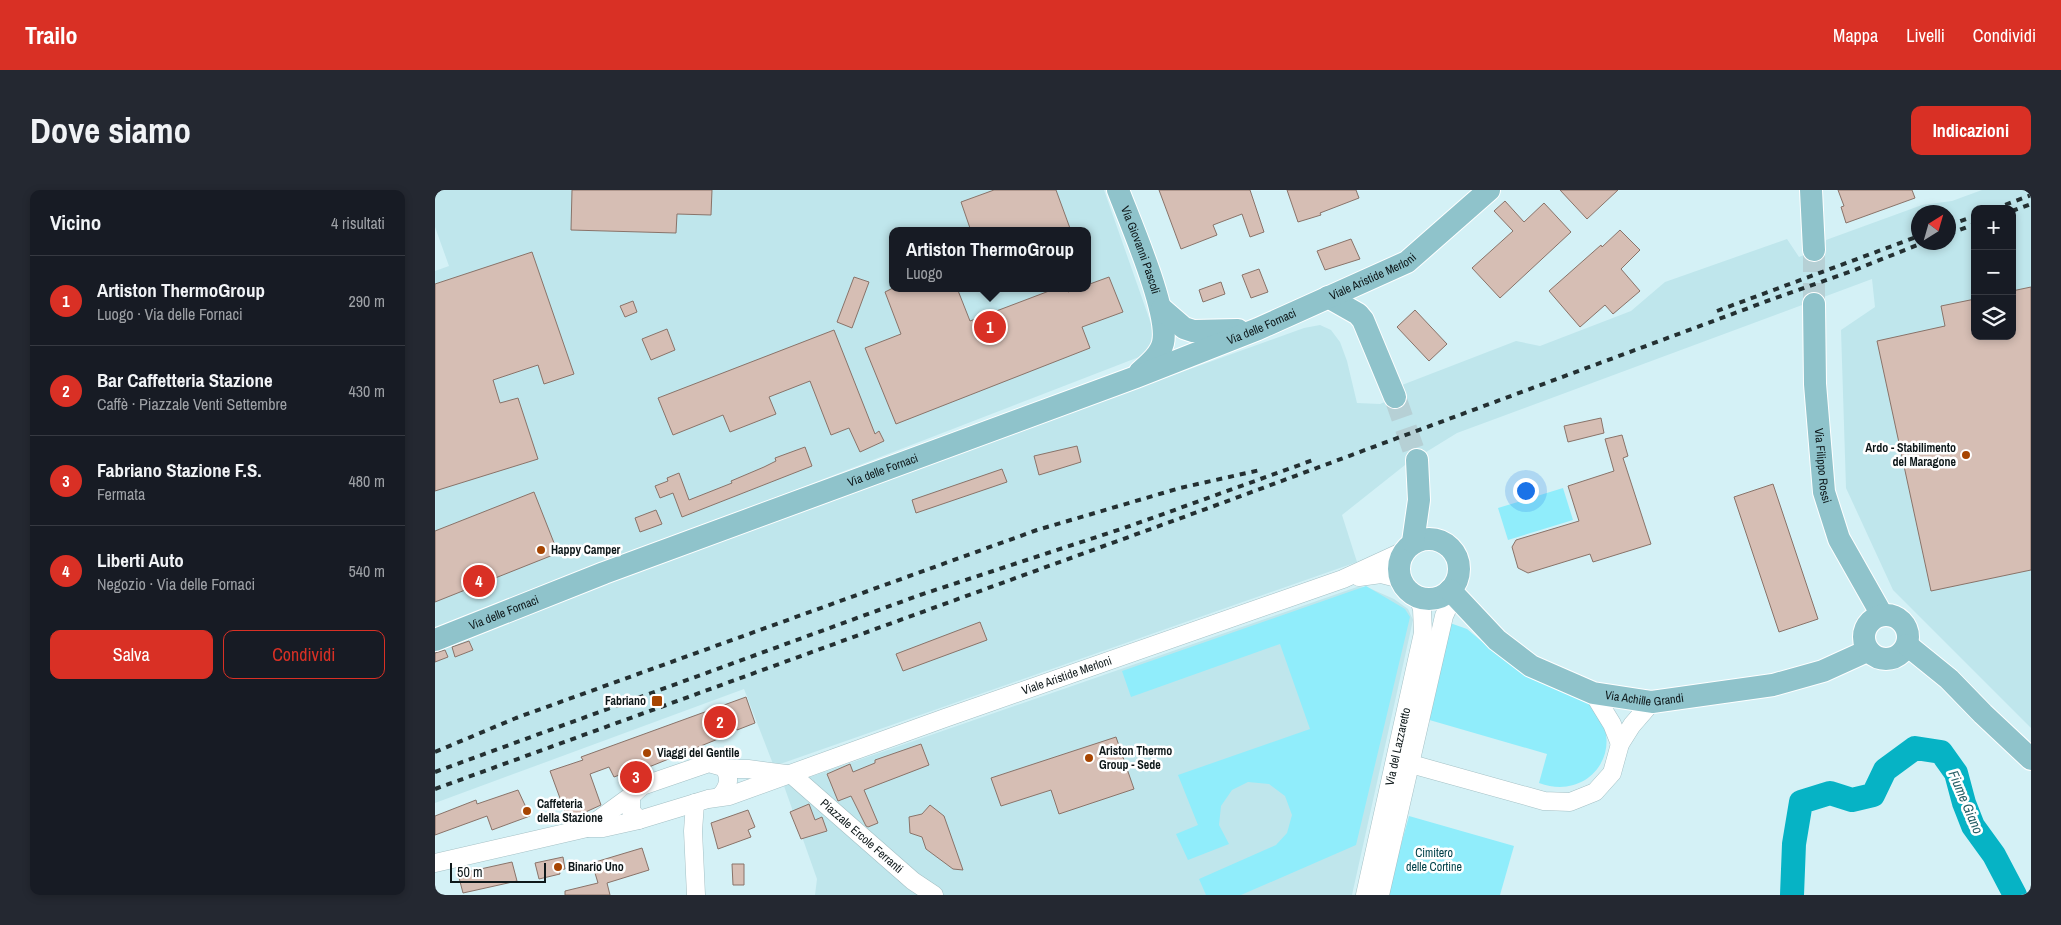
<!DOCTYPE html>
<html lang="it">
<meta charset="utf-8">
<style>
body{margin:0;font-family:"Archivo Narrow",sans-serif;background:#242831;color:#f1f3f6}
.controls{position:absolute;right:15px;top:15px;display:grid;overflow:hidden;border-radius:10px;box-shadow:0 2px 8px #0003}
.controls button{width:45px;height:45px;display:grid;place-items:center;padding:0;border:0;border-bottom:1px solid #363941;background:#171b24;color:#f1f3f6;font:25px sans-serif}
.compass{position:absolute;left:1476px;top:15px;width:45px;height:45px;border-radius:50%;background:#171b24;box-shadow:0 2px 8px #0003;rotate:37deg}
.scale{position:absolute;left:15px;bottom:12px;width:96px;box-sizing:border-box;padding-left:5px;border:2px solid #0e181a;border-top:0;font-size:14px;line-height:18px;white-space:nowrap;color:#0e181a;-webkit-text-stroke:4px #fff;paint-order:stroke}
.you{position:absolute;left:1090px;top:300px;width:18px;height:18px;margin:-12px;border:4px solid #fff;border-radius:50%;background:#1a73e8;box-shadow:0 0 0 8px #1a73e833}
.badge{display:grid;place-items:center;width:32px;height:32px;border-radius:50%;background:#d93025;color:#fff;font-size:16px;font-weight:700}
.pin{position:absolute;translate:-50% -50%;border:2px solid #fff;box-shadow:0 1px 5px #0006}
.popup{position:absolute;left:454px;top:37px;width:202px;height:65px;box-sizing:border-box;display:grid;place-content:center;border-radius:10px;background:#171b24;filter:drop-shadow(0 1px 4px #0005);font-size:16px;white-space:nowrap;color:#9ea1a6}
.popup b{font-size:19px;color:#f1f3f6}
.popup::after{content:'';position:absolute;left:50%;top:100%;margin-left:-10px;border:10px solid transparent;border-top-color:#171b24}
.list{margin:0;padding:0;list-style:none}
h2{display:flex;justify-content:space-between;align-items:center;height:65px;margin:0;padding:0 20px;font-size:21px}
h2 small{font-size:16px;font-weight:400;color:#9ea1a6}
.list li{display:grid;grid-template-columns:32px 1fr auto;gap:15px;align-items:center;box-sizing:border-box;height:90px;padding:0 20px;border-top:1px solid #363941}
.list b{display:block;font-size:19px;white-space:nowrap}
.list p{margin:0;font-size:16px;white-space:nowrap;color:#9ea1a6}
.list em{font-size:16px;font-style:normal;color:#9ea1a6}
.actions{display:flex;gap:10px;padding:15px 20px}
.actions a{flex:1;padding:11px 0;border:1px solid #d93025;border-radius:10px;text-align:center;font-size:18px;color:#d93025}
.actions .main{background:#d93025;color:#fff}
.icon{flex:none;width:28px;height:28px;fill:none;stroke:currentColor;stroke-width:2;stroke-linecap:round;stroke-linejoin:round}
.map{position:relative;flex:none;width:1596px;height:705px;overflow:hidden;border-radius:10px}
header{display:flex;align-items:center;gap:30px;box-sizing:border-box;height:70px;padding:0 25px;background:#d93025;color:#fff}
header strong{font-size:24px}
nav{display:flex;gap:28px;margin-inline-start:auto;font-size:18px}
.intro{display:flex;align-items:center;justify-content:space-between;box-sizing:border-box;height:120px;padding:0 30px}
h1{margin:0;font-size:35px}
.button{padding:12px 22px;border-radius:10px;background:#d93025;color:#fff;font-size:18px;font-weight:700}
main{display:flex;gap:30px;padding:0 30px}
aside{flex:1;background:#171b24;border-radius:10px;box-shadow:0 2px 8px #0003}
.map>svg:first-child{display:block}
.built{fill:#bfe6ec;fill-rule:evenodd}
.green{fill:#90edfb}
.lines{fill:none;stroke-linecap:round;stroke-linejoin:round}
.river{stroke:#06b3c5;stroke-width:24}
.building{fill:#d6beb4;stroke:#897369}
.major-tunnel{stroke:#b6d0d5;stroke-width:22;stroke-dasharray:22 11;stroke-linecap:butt}
.minor-casing{stroke:#a4c0c5;stroke-width:19}
.major-casing{stroke:#fff;stroke-width:24}
.minor{stroke:#fff;stroke-width:18}
.major{stroke:#8fc3cb;stroke-width:22}
.rail{stroke:#243032;stroke-width:4;stroke-dasharray:6 6;stroke-linecap:butt}
.poi-dot{fill:#a74502;stroke:#fff;stroke-width:2}
.labels{text-anchor:middle;dominant-baseline:central;stroke-width:5;stroke-linejoin:round;paint-order:stroke}
.street-label{font-size:12px;fill:#0e181a;stroke:#fff}
.poi-label{font-size:12px;font-weight:bold;fill:#0e181a;stroke:#fff;text-anchor:start}
.park-label{font-size:12px;fill:#004149;stroke:#fff}
.water-label{font-size:14px;font-style:italic;fill:#296169;stroke:#fff}
</style>
<header>
<strong>Trailo</strong>
<nav><a>Mappa</a><a>Livelli</a><a>Condividi</a></nav>
</header>
<div class="intro"><h1>Dove siamo</h1><a class="button">Indicazioni</a></div>
<main>
<aside>
<h2>Vicino<small>4 risultati</small></h2>
<ul class="list">
<li><span class="badge">1</span><div><b>Artiston ThermoGroup</b><p>Luogo · Via delle Fornaci</p></div><em>290 m</em></li>
<li><span class="badge">2</span><div><b>Bar Caffetteria Stazione</b><p>Caffè · Piazzale Venti Settembre</p></div><em>430 m</em></li>
<li><span class="badge">3</span><div><b>Fabriano Stazione F.S.</b><p>Fermata</p></div><em>480 m</em></li>
<li><span class="badge">4</span><div><b>Liberti Auto</b><p>Negozio · Via delle Fornaci</p></div><em>540 m</em></li>
</ul>
<div class="actions"><a class="main">Salva</a><a>Condividi</a></div>
</aside>
<div class="map">
<svg width="1596" height="705" viewBox="0 0 1596 705">
<rect width="100%" height="100%" fill="#d4f1f6"/>
<g class="built">
<path d="M0,0H669L720,145L718,155L704,167L0,439V81L14,76L0,37ZM458,41H652V98H458Z"/>
<path d="M1547,0H1596V538L1458,400L1411,298L1406,140L1440,117L1437,89L1022,243L970,275L907,325L922,372L348,573L338,574L309,499L0,613V456L194,381L869,138L885,135L896,140L905,152L912,171L922,213L945,214L968,204L967,195L1081,151L1105,156L1196,121L1230,92L1352,49L1364,67L1389,57L1391,50L1487,15L1517,11ZM1540,19H1577V146H1540ZM1484,22H1514V52H1484Z"/>
<polygon points="922,397 934,398 959,409 973,419 978,430 917,705 380,705 382,689 349,596"/>
</g>
<g class="green">
<polygon points="1128,298 1138,330 1073,350 1063,318"/>
<polygon points="931,396 970,419 975,427 921,655 806,705 771,705 764,689 841,655 852,643 857,625 850,606 834,594 813,592 797,600 786,616 784,635 794,654 753,670 741,644 763,635 743,585 875,539 845,454 696,507 687,481"/>
<path d="M1015,433L1032,439L1063,465L1097,489L1153,512C1196,552 1158,613 1104,593L1112,564L991,529Z"/>
<polygon points="974,626 1079,656 1065,705 952,705"/>
</g>
<g class="lines">
<polyline class="river" points="1357,705 1359,654 1366,612 1395,603 1417,610 1438,605 1450,580 1480,558 1506,562 1521,583 1529,613 1538,636 1559,665 1580,705"/>
</g>
<g class="building">
<polygon points="137,0 277,0 276,25 242,24 241,43 136,40"/>
<polygon points="559,0 621,0 636,41 536,41 526,12"/>
<polygon points="724,0 815,0 829,42 815,47 807,24 778,35 782,45 746,59"/>
<polygon points="852,0 921,0 924,8 885,23 886,25 863,32"/>
<polygon points="1125,0 1183,0 1152,29"/>
<polygon points="1403,0 1477,0 1480,8 1411,33 1406,17 1409,16"/>
<polygon points="1070,11 1089,32 1109,13 1136,42 1065,108 1037,78 1078,41 1059,21"/>
<polygon points="1185,40 1205,60 1186,79 1205,101 1178,124 1170,115 1145,137 1114,101 1166,55 1167,57"/>
<polygon points="916,49 925,69 890,80 882,61"/>
<polygon points="97,62 139,184 109,194 103,175 58,190 65,213 83,208 103,269 0,301 0,94"/>
<polygon points="824,79 833,102 816,108 807,85"/>
<polygon points="419,87 434,92 417,138 402,132"/>
<polygon points="674,87 688,122 647,137 655,158 461,234 430,158 466,144 450,102 458,98 522,98 535,131 622,98 631,98 633,102 643,98 652,98 652,95"/>
<polygon points="786,92 790,104 768,112 764,100"/>
<polygon points="1596,97 1596,380 1496,401 1442,151 1510,136 1506,116 1540,109 1540,146 1577,146 1577,101"/>
<polygon points="198,111 202,122 190,127 185,116"/>
<polygon points="980,120 1012,154 994,171 962,137"/>
<polygon points="232,139 240,160 216,170 207,149"/>
<polygon points="399,140 440,244 444,241 449,251 425,262 414,238 396,245 375,191 334,207 341,224 295,242 288,225 238,245 223,208"/>
<polygon points="1166,228 1169,243 1133,252 1129,236"/>
<polygon points="1187,245 1193,266 1188,268 1216,354 1158,372 1155,364 1093,383 1083,378 1077,357 1081,350 1144,331 1133,296 1179,281 1170,249"/>
<polygon points="642,256 646,272 604,285 599,266"/>
<polygon points="370,257 377,276 247,327 238,303 225,308 220,296 233,291 232,288 244,283 254,310 297,293 296,291 329,277 341,271 340,268"/>
<polygon points="567,279 572,292 481,323 477,310"/>
<polygon points="1338,294 1383,429 1344,442 1299,307"/>
<polygon points="99,302 123,363 0,412 0,341"/>
<polygon points="221,320 227,334 205,342 200,328"/>
<polygon points="545,432 552,450 468,481 461,464"/>
<polygon points="34,451 38,460 20,467 17,457"/>
<polygon points="10,460 13,467 0,472 0,463"/>
<polygon points="311,507 320,533 302,540 300,534 280,541 283,549 204,581 203,578 179,587 174,577 155,584 166,615 133,630 115,581 148,570 146,567"/>
<polygon points="681,547 699,599 624,624 616,600 566,616 556,588"/>
<polygon points="486,554 494,575 429,600 443,633 433,637 431,636 416,606 403,611 392,584 415,574 418,582 440,573 440,570"/>
<polygon points="83,600 95,626 57,640 52,626 0,645 0,626 41,610 42,614"/>
<polygon points="374,614 380,630 387,627 392,641 366,649 355,622"/>
<polygon points="495,615 509,626 528,680 518,679 491,659 487,647 475,643 474,627 487,624"/>
<polygon points="313,620 320,637 313,640 316,647 283,659 276,633"/>
<polygon points="207,658 214,680 172,693 175,705 130,705 130,701 163,693 157,673"/>
<polygon points="128,667 130,679 124,680 125,684 104,689 100,673"/>
<polygon points="77,672 82,691 28,703 23,684"/>
<polygon points="297,674 309,674 309,695 298,695"/>
</g>
<g class="lines">
<g class="major-tunnel">
<polyline points="1379,60 1379,114"/>
<polyline points="960,207 982,270"/>
</g>
<defs>
<g id="minor">
<polyline points="924,387 946,384 966,389"/>
<polyline points="1158,503 1177,534 1185,554"/>
<polyline points="976,574 1109,611 1135,612 1160,602 1177,583 1185,554 1197,535 1217,512"/>
<polyline points="291,579 313,579 351,584"/>
<path id="s1" d="M356,584L478,691L499,705"/>
<path id="s2" d="M196,606V621L204,630L273,609L294,606L510,528L908,389L969,361"/>
<polyline points="260,613 258,641 261,705"/>
<path d="M152,638L196,606L207,596L274,573L288,577C297,587 293,599 284,607"/>
<polyline points="0,673 152,638 168,638 204,630"/>
<path id="s3" d="M930,705L988,443L987,419L983,407"/>
<polyline points="945,705 1009,426 1019,404"/>
</g>
<g id="major">
<path id="s4" d="M683,0C695,32 735,123 728,153C725,165 714,174 705,182"/>
<polyline points="1376,0 1379,60"/>
<polyline points="893,107 923,124 928,130 960,207"/>
<path id="s5" d="M1379,114L1380,194L1389,302L1404,349L1447,425"/>
<polyline points="727,119 749,138 758,141 803,140"/>
<circle cx="994" cy="379" r="30"/>
<polyline points="978,352 984,310 982,270"/>
<path id="s6" d="M1015,400L1062,450L1096,476L1158,503L1217,512L1338,495L1388,481L1432,461"/>
<circle cx="1451" cy="447" r="22"/>
<path id="s7" d="M0,450L169,383L701,187L823,139L972,72L1054,0"/>
<polyline points="1472,455 1514,489 1548,524 1596,569"/>
</g>
</defs>
<use href="#minor" class="minor-casing"/>
<use href="#major" class="major-casing"/>
<use href="#minor" class="minor"/>
<use href="#major" class="major"/>
<g class="rail">
<polyline points="1559,19 1596,5"/>
<polyline points="1577,21 1596,14"/>
<polyline points="1514,35 1540,26"/>
<polyline points="1514,44 1540,34"/>
<polyline points="1282,121 1484,46"/>
<polyline points="0,562 81,528 602,340 745,298 825,280"/>
<polyline points="0,582 485,405 695,336 881,269"/>
<polyline points="0,599 779,316 1335,110 1417,81 1490,52"/>
</g>
</g>
<g class="poi-dot">
<circle cx="1531" cy="265" r="5"/>
<circle cx="106" cy="360" r="5"/>
<rect x="216" y="505" width="12" height="12" rx="2.5"/>
<circle cx="212" cy="563" r="5"/>
<circle cx="654" cy="568" r="5"/>
<circle cx="92" cy="621" r="5"/>
<circle cx="123" cy="677" r="5"/>
</g>
<g class="labels">
<g class="street-label">
<text stroke="none"><textPath href="#s4" startOffset="64">Via Giovanni Pascoli</textPath></text>
<text stroke="none"><textPath href="#s7" startOffset="1006">Viale Aristide Merloni</textPath></text>
<text stroke="none"><textPath href="#s7" startOffset="884">Via delle Fornaci</textPath></text>
<text stroke="none"><textPath href="#s5" startOffset="162">Via Filippo Rossi</textPath></text>
<text stroke="none"><textPath href="#s7" startOffset="479">Via delle Fornaci</textPath></text>
<text stroke="none"><textPath href="#s7" startOffset="74">Via delle Fornaci</textPath></text>
<text stroke="none"><textPath href="#s2" startOffset="479">Viale Aristide Merloni</textPath></text>
<text stroke="none"><textPath href="#s6" startOffset="231">Via Achille Grandi</textPath></text>
<text stroke="none"><textPath href="#s3" startOffset="152">Via del Lazzaretto</textPath></text>
<text stroke="none"><textPath href="#s1" startOffset="94">Piazzale Ercole Ferranti</textPath></text>
</g>
<g class="poi-label">
<text x="1521" y="258" text-anchor="end">Ardo - Stabilimento<tspan x="1521" dy="14">del Maragone</tspan></text>
<text x="116" y="360">Happy Camper</text>
<text x="211" y="511" text-anchor="end">Fabriano</text>
<text x="664" y="561">Ariston Thermo<tspan x="664" dy="14">Group - Sede</tspan></text>
<text x="222" y="563">Viaggi del Gentile</text>
<text x="102" y="614">Caffeteria<tspan x="102" dy="14">della Stazione</tspan></text>
<text x="133" y="677">Binario Uno</text>
</g>
<g class="park-label">
<text x="999" y="663">Cimitero<tspan x="999" dy="14">delle Cortine</tspan></text>
</g>
<g class="water-label">
<text transform="translate(1531 612) rotate(67)">Fiume Giano</text>
</g>
</g>
</svg>
<div class="controls">
<button>+</button>
<button>−</button>
<button><svg class="icon" aria-label="layers" viewBox="0 0 24 24"><path d="M12 4l9 5-9 5-9-5zM3 14l9 5 9-5"/></svg></button>
</div>
<svg class="compass" viewBox="-18 -18 36 36"><path d="M0-13l5 13h-10z" fill="#e53935"/><path d="M0 13l5-13h-10z" fill="#9ea1a6"/></svg>
<div class="scale">50 m</div>
<div class="you"></div>
<div class="pin badge" style="left:555px;top:137px">1</div>
<div class="popup"><b>Artiston ThermoGroup</b>Luogo</div>
<div class="pin badge" style="left:285px;top:532px">2</div>
<div class="pin badge" style="left:201px;top:587px">3</div>
<div class="pin badge" style="left:44px;top:391px">4</div>
</div>
</main>
